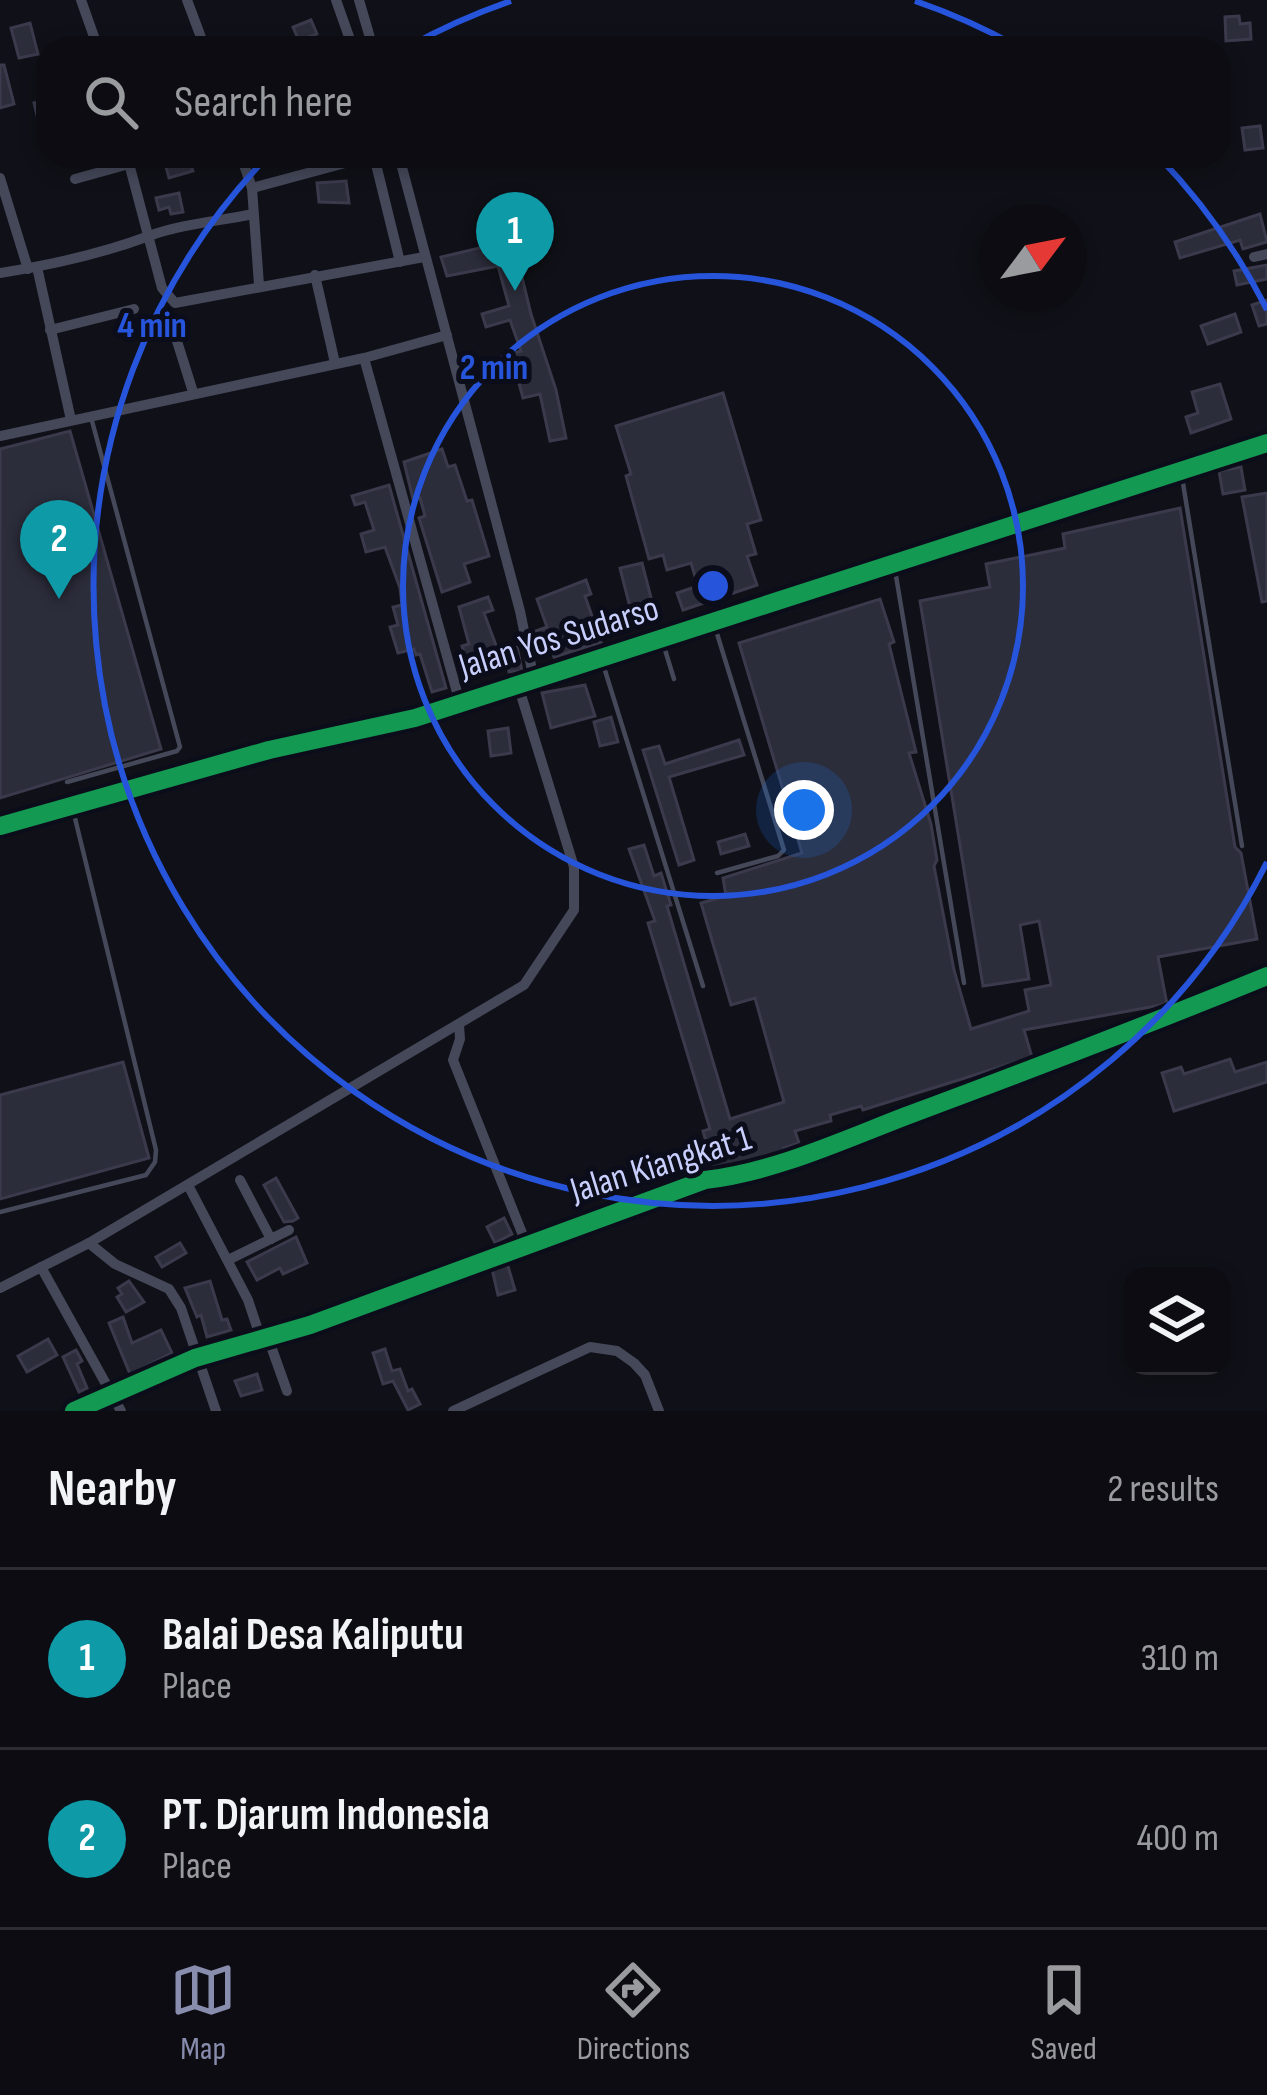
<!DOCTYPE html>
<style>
body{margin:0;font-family:"Sofia Sans Condensed",sans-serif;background:#1a1a20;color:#f1f3f6}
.controls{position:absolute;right:36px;bottom:36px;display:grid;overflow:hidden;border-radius:24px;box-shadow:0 6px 18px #0003}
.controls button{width:108px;height:108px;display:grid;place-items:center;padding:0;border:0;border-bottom:3px solid #2c2c32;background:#0c0c12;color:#f1f3f6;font:60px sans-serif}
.compass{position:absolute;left:979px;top:204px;width:108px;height:108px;border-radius:50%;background:#0c0c12;box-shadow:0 6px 18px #0003;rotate:58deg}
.you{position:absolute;left:804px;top:810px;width:42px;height:42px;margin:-30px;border:9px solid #fff;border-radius:50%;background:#1a73e8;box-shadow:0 0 0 18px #1a73e833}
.badge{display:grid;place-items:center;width:78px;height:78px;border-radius:50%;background:#888cad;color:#fff;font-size:39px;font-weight:700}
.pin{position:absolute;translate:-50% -99px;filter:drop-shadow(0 3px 6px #0008)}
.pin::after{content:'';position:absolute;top:63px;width:42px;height:36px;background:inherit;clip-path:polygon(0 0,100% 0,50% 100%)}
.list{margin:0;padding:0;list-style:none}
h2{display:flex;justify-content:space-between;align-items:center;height:156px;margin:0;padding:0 48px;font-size:51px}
h2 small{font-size:39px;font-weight:400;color:#9a9b9f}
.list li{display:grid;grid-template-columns:78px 1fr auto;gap:36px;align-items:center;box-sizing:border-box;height:180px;padding:0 48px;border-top:3px solid #2c2c32}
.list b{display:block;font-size:45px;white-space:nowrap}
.list p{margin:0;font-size:39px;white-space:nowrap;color:#9a9b9f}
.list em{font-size:39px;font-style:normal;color:#9a9b9f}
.icon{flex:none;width:66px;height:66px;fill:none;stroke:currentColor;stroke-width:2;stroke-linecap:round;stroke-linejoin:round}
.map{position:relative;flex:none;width:1267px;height:1411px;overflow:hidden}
.search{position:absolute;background:#0c0c12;box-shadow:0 6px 18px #0003;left:36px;right:36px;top:36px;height:132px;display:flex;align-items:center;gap:30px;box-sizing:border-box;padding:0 42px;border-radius:36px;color:#9a9b9f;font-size:45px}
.sheet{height:516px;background:#0c0c12}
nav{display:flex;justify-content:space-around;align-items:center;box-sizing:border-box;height:168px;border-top:3px solid #2c2c32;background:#0c0c12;font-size:33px;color:#9a9b9f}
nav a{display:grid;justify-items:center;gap:6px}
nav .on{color:#888cad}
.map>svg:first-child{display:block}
.building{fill:#2c2d3b;stroke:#3a3a4c;stroke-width:3}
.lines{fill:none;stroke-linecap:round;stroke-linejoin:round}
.lane{stroke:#444859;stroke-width:4.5}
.street{stroke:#444859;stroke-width:10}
.secondary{stroke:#474c5f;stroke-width:15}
.cycleway-casing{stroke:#0c0d1b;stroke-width:26}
.cycleway{stroke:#139951;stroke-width:18}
.ring{fill:none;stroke:#2654da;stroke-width:6}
.labels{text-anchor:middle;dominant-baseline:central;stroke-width:10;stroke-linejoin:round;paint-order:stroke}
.street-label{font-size:36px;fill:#c8cffd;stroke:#0c0d1b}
.centre{fill:#2654da;stroke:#0c0d1b;stroke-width:6}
.ring-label{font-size:36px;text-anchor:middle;font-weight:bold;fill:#2654da;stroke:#0c0d1b;stroke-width:10;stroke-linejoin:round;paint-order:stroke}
</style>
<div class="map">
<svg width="1267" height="1411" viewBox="0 0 1267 1411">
<rect width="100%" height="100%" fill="#101018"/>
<g class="building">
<polygon points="1239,16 1240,24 1250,23 1251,39 1226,41 1225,17"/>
<polygon points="311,20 317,34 299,41 293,27"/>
<polygon points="30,23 38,54 19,58 11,28"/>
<polygon points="0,65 4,65 14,104 0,108"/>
<polygon points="48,100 48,144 44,145 34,103"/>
<polygon points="1260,126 1263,148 1245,150 1242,128"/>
<polygon points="189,160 193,171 169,178 166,167"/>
<polygon points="346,181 349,203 319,202 317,183"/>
<polygon points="179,193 183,212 171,214 169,207 159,210 156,198"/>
<polygon points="1260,214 1267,242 1243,249 1240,240 1180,258 1175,242"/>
<polygon points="513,240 531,314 556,390 566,438 550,441 540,394 523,398 511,354 521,351 510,320 486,327 482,314 509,306 498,266 447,276 441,257"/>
<polygon points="1267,265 1267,279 1237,285 1234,271"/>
<polygon points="1267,300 1267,324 1259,326 1252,305"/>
<polygon points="1235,314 1241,332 1208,344 1201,326"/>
<polygon points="1220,384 1231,419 1191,433 1186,417 1198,413 1192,392"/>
<polygon points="723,393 761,520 747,524 756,554 747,556 757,585 683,610 677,593 698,586 691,563 667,570 663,555 649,559 626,476 631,474 616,426"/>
<polygon points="70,431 161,749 0,798 0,449"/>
<polygon points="442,449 448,467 455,465 467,501 472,500 489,556 464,564 470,582 442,592 419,518 425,516 420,498 413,499 404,462"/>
<polygon points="1241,467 1245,490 1223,494 1219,471"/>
<polygon points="389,485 446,688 432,692 420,654 416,655 414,649 398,653 390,627 398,625 393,607 402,605 400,588 385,547 366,552 361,534 374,530 365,502 355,505 352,496"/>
<polygon points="1267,493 1267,601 1262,602 1242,497"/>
<polygon points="1180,508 1235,847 1241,853 1257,939 1158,957 1167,1004 1024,1030 1032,1057 863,1110 861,1106 830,1115 831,1121 795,1131 799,1143 784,1148 785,1151 714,1169 703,1131 710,1129 648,923 655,921 629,849 644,845 654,876 661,873 671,905 667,906 730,1119 784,1102 755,998 731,1005 701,903 726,896 723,878 802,853 739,643 880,599 894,642 889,644 916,752 909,753 931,824 937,860 934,866 954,970 971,1029 1029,1011 1025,990 1051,985 1039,921 1020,925 1029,979 983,986 920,601 990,587 986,564 1065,548 1063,534"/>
<polygon points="642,563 656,617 634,623 620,568"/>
<polygon points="586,580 591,594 585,596 601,642 554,657 550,645 542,647 536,631 547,627 537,599"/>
<polygon points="488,597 493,610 484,613 497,648 484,652 491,672 478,676 475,666 461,671 458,659 465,656 462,646 469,644 459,607"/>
<polygon points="517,647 522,671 509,672 506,648"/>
<polygon points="585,685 595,716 551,728 542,693"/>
<polygon points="611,717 618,742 600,746 594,722"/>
<polygon points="508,728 511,753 491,756 488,731"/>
<polygon points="739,740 744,755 669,777 694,860 679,865 643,750 659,746 665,764"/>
<polygon points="745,834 749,846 721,854 718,842"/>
<polygon points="1230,1059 1235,1072 1267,1062 1267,1082 1174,1111 1162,1073 1181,1067 1184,1074"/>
<polygon points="123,1062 149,1158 0,1199 0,1095"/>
<polygon points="276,1178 298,1218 293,1221 284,1222 264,1185"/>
<polygon points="504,1218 512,1234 495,1243 487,1227"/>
<polygon points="296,1237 307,1263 283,1274 280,1268 257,1280 247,1262"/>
<polygon points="180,1243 186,1253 162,1267 156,1257"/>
<polygon points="507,1263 515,1290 498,1295 492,1269"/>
<polygon points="129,1281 144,1302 126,1312 117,1297 122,1294 118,1288"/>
<polygon points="210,1281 222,1320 227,1319 231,1330 207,1337 201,1315 197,1317 185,1288"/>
<polygon points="123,1317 132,1343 161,1330 172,1353 130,1374 109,1323"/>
<polygon points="48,1339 57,1355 27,1372 18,1356"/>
<polygon points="385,1349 392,1371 400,1369 408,1391 412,1389 420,1404 408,1410 393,1381 383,1384 373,1353"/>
<polygon points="76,1350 82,1361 77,1364 87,1388 79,1392 63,1357"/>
<polygon points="257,1374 262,1390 241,1396 235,1381"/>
</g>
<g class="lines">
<g class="lane">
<polyline points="254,48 255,48"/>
<polyline points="1182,477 1242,846"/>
<polyline points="895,570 964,983"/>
<polyline points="714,624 784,850 778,856 717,873"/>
<polyline points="662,640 674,679"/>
<polyline points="603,664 703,986"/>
<polyline points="67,782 177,751 180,747 92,421"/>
<polyline points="0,1212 146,1175 155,1162 156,1150 73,810"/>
</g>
<g class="street">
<polyline points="81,0 98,48"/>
<polyline points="187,0 205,48"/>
<polyline points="336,0 353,48"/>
<polyline points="359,0 373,48"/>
<polyline points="127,156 162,288 175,303 424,257"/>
<polyline points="241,156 252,188 259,285"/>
<polyline points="374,156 400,262"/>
<polyline points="399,156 520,611 534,680"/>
<polyline points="0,178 28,269"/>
<polyline points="75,179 129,164"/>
<polyline points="252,188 371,156"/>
<polyline points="1254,257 1267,254"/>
<polyline points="37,267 71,420"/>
<path d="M0,273C51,265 101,254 149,236C182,224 220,221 253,214"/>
<polyline points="315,275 335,363"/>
<polyline points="171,322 193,392"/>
<polyline points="50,330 134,309"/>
<polyline points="364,358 460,703"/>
<polyline points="0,436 364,358 447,335"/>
<polyline points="459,1025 460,1039 453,1060 526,1243"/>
<polyline points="240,1180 271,1239"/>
<polyline points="188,1185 248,1300 260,1336"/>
<polyline points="89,1243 115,1264 169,1289 181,1308 216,1411"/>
<polyline points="228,1260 289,1230"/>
<polyline points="41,1267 121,1411"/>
<polyline points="0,1288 89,1243 524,985 574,910 574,867 518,685"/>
<polyline points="267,1335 287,1391"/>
<path d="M74,1411L195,1358L310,1325L705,1180C774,1172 841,1141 906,1116C1027,1071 1147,1025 1267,976"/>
<polyline points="453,1411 590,1347 617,1351 634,1363 645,1375 659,1411"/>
</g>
<polyline class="secondary" points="0,826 269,750 415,718 1267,443"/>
<defs>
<g id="cycleway">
<polyline points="0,826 269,750 415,718 1267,443"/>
<path d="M74,1411L195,1358L310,1325L705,1180C774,1172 841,1141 906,1116C1027,1071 1147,1025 1267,976"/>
</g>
</defs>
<use href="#cycleway" class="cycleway-casing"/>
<use href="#cycleway" class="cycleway"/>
</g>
<g class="ring">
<circle cx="713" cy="586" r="310"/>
<path d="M1267 862A619 619 0 1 1 268 156M408 47A619 619 0 0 1 511 1M915 1A619 619 0 0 1 1018 47M1158 156A619 619 0 0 1 1267 310"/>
</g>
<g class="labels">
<g class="street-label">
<text transform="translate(559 638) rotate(-17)">Jalan Yos Sudarso</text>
<text transform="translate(661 1165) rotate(-17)">Jalan Kiangkat 1</text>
</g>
</g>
<circle cx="713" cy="586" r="18" class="centre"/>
<g class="ring-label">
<text x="152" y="337">4 min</text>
<text x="494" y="379">2 min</text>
</g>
</svg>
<div class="controls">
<button><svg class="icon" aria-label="layers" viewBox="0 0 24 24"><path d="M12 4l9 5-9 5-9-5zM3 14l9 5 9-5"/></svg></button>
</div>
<svg class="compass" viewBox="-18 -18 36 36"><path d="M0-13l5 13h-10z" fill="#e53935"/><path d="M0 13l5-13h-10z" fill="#9a9b9f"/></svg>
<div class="you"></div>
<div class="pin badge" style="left:515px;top:291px;background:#0f9aa8">1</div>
<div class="pin badge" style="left:59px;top:599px;background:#0f9aa8">2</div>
<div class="search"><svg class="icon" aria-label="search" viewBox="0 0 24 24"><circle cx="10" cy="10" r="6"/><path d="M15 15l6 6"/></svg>Search here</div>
</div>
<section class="sheet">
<h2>Nearby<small>2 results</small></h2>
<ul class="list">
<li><span class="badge" style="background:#0f9aa8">1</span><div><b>Balai Desa Kaliputu</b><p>Place</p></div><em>310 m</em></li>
<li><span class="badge" style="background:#0f9aa8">2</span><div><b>PT. Djarum Indonesia</b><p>Place</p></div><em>400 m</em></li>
</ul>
</section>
<nav>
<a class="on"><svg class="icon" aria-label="map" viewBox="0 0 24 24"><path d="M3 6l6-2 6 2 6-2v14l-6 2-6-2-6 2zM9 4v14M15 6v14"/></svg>Map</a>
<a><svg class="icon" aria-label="directions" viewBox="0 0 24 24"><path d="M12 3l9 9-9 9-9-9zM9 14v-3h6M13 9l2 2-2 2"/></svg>Directions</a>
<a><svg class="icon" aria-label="saved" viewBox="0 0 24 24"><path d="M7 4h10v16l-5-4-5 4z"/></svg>Saved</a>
</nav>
